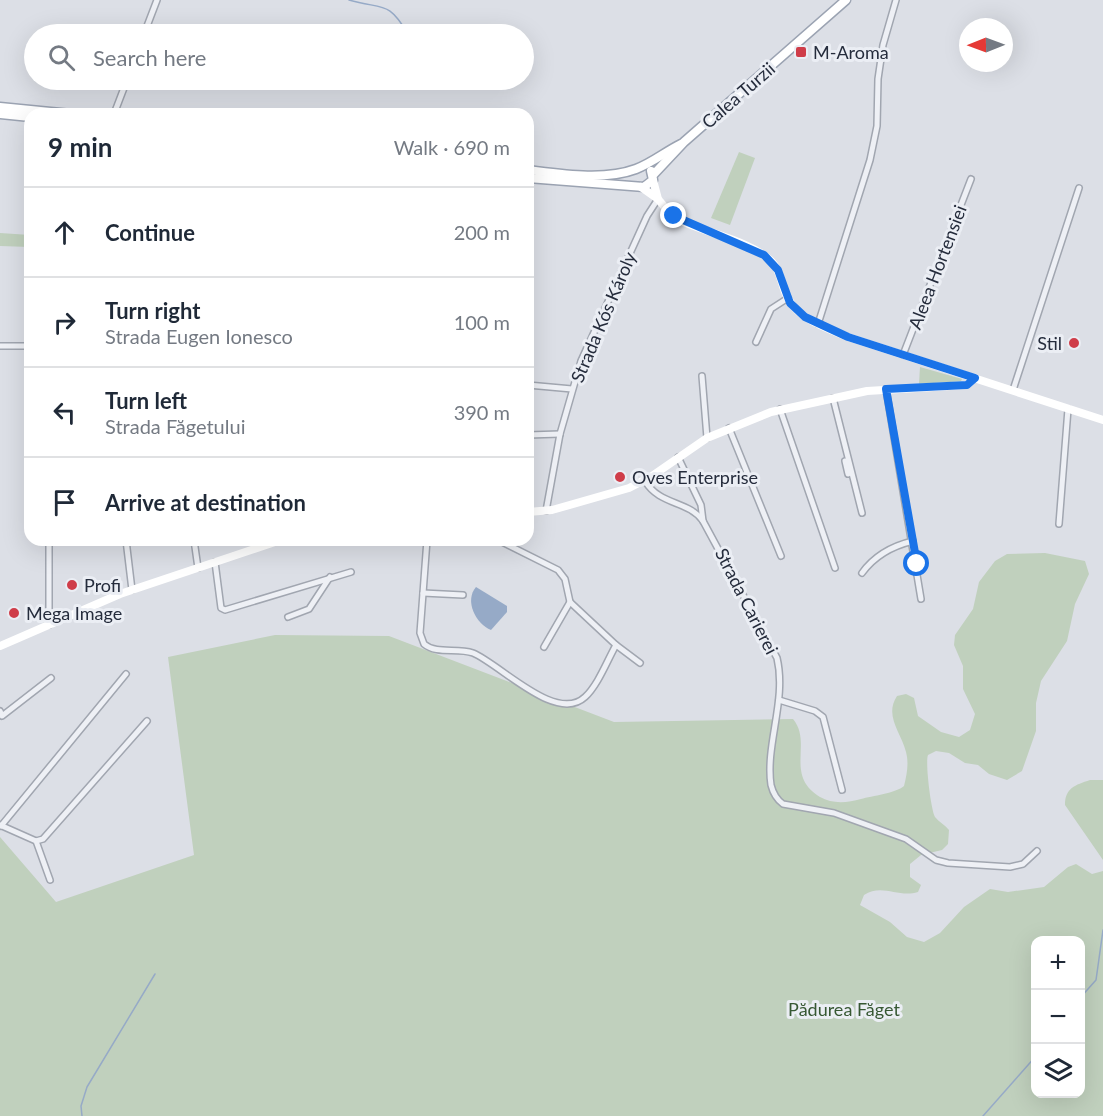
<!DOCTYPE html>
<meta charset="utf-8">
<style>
body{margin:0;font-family:Lato,sans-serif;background:#f6f6f7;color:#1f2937}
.controls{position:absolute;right:18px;bottom:18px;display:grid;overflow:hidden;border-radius:12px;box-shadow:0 6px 24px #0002}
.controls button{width:54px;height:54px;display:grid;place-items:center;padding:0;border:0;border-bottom:2px solid #e0e1e3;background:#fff;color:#1f2937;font:30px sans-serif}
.compass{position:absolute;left:959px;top:18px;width:54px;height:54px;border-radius:50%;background:#fff;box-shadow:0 6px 24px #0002;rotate:269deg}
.stop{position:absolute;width:18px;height:18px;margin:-14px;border:4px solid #1a73e8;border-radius:50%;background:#fff}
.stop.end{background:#1a73e8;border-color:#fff;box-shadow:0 2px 6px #0008}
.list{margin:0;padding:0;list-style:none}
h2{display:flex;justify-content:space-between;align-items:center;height:78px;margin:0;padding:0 24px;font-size:26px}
h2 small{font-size:20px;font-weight:400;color:#747a83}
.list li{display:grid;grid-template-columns:39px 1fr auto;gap:18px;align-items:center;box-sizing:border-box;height:90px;padding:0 24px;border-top:2px solid #e0e1e3}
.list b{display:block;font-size:22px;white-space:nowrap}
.list p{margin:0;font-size:20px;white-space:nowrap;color:#747a83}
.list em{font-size:20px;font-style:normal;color:#747a83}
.icon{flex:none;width:33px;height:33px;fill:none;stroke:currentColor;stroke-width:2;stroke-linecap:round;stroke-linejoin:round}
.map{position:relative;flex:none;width:1103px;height:1116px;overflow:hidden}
.search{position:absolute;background:#fff;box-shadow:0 6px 24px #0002;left:24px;top:24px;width:510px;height:66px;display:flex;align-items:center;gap:15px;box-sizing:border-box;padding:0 21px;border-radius:33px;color:#747a83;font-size:22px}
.panel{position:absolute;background:#fff;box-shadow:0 6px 24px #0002;left:24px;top:108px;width:510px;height:438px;border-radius:18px}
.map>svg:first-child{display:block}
.green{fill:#c0d0bd;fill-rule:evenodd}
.water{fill:#96aac7}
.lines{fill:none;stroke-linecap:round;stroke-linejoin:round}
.stream{stroke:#96aac7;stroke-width:1.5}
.street-casing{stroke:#a1a6b0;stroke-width:8}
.primary-casing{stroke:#9ba3b2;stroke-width:11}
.street{stroke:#eef0f5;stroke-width:5}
.secondary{stroke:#fff;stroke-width:8}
.primary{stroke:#fff;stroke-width:8}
.route{stroke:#1a73e8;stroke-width:8}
.poi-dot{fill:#cf3d49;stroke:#ebeef4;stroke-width:2}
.labels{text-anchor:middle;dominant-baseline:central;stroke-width:6;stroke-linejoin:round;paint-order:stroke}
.poi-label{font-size:18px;fill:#252c3c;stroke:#ebeef4;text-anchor:start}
.street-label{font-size:18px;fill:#252c3c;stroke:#ebeef4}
.park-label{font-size:18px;fill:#375833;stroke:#ebeef4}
</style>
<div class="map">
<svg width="1103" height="1116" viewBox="0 0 1103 1116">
<rect width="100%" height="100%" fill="#dcdfe6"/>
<g class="green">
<polygon points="739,152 755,158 730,225 711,218"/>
<polygon points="0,233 30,235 30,247 0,246"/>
<polygon points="920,367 962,379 960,383 919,384"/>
<path d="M1045,553L1085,561L1089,574L1075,604L1067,641L1041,681L1036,703V731L1022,771L1007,780L989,774L978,765L965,763L949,753L936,751L928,755C925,762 931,810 935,817C939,822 945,825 949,830L948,844L942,850L921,855L910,864V877L921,885L918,892C898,898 882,883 864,895L860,905L890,922L907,937L924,942L940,933L964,907L990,889L1008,892L1044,887L1068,867L1076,864L1092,874L1103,871V1116H0V837L56,902L194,855L168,657L275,635L389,636L614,722L793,719C813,743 784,775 820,797C832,804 847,803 861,799C872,796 896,793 904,786C907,774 909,763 906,752C901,732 884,716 897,696L906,694L914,698L918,716L941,732L959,737L970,730L975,714L963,689V666L954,645L955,635L973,609L979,582L995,561L1007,554ZM1036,940H1080V1094H1036Z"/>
<path d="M1090,780H1103V860L1065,805C1065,788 1075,785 1090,780Z"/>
</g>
<path class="water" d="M476,587L507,606V612L491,630C476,624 464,601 476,587Z"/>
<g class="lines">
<g class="stream">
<path d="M349,0C384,10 388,0 408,34"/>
<polyline points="524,71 528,71"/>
<polyline points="1080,998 1096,980 1103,930"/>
<polyline points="82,1116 81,1106 87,1087 155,974"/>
<polyline points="983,1116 1036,1056"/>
</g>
<defs>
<g id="street">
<polyline points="144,34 157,0"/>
<polyline points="114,114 127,80"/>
<polyline points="818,324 870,160 877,126 878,79 883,45 896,0"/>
<polyline points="756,342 771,309 788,298"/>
<polyline points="0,346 30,346"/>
<polyline points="903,355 971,179"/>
<polyline points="702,376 707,438"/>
<polyline points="528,385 572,389"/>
<polyline points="886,389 921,599"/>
<polyline points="1013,390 1079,188"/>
<polyline points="833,398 862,513"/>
<polyline points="780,409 835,568"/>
<polyline points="729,428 781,556"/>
<polyline points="528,435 560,434"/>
<polyline points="678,457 701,505 703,521"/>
<polyline points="845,461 848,474"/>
<path d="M645,481C660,506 688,500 703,521L777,658C787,700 765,745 771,785C773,793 776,799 783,804L834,813L906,839L936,860L948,863L1010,867L1023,864L1037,851"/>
<polyline points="546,511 560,434 581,361 647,216 658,199"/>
<polyline points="1059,524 1068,409"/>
<polyline points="126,540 132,590"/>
<polyline points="194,540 198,568"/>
<path d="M427,540L420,633L424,644C437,655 457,647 473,653C500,664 556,724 585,697C598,685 607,661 616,645L570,602L565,579L558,570L498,540"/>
<polyline points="215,562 221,608 225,610 351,572"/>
<path d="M862,573C875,555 892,546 913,541"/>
<polyline points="423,593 463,595"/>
<polyline points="288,617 309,609 330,577"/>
<polyline points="49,625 49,540"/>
<polyline points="616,645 640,663"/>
<polyline points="544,647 570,602"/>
<polyline points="779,700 815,711 823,717 842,790"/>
<polyline points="0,711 2,716 51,678"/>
<polyline points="0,825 36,841 43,839 147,721"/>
<polyline points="1,826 126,674"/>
<polyline points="36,841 50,880"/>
</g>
<g id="primary">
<polyline points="0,107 71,114"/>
<polyline points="0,114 30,117"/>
<path d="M528,170C561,174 604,181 636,169C652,163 665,152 681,144"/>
<polyline points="653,175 684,142 846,0"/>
<polyline points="528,178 644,187 653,180 651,171"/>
</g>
</defs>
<use href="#street" class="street-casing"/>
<use href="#primary" class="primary-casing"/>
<use href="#street" class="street"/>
<g class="secondary">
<polyline points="653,180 658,199"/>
<path d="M641,187L658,199L667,210L679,220C706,233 751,241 772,262C780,270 781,282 785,292C794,318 824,327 848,337L1103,420"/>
<polyline points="528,512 552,510 629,488 652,476 707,438 771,412 867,391 967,385 975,378"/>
<polyline points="0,646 120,594 281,540"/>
</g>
<use href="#primary" class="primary"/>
</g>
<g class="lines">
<polyline class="route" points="674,216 764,255 778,270 790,303 805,317 848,337 975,378 967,385 886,389 917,564"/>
</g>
<g class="poi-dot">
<rect x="795" y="46" width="12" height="12" rx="3"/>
<circle cx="1074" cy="343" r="6"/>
<circle cx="620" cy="477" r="6"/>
<circle cx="72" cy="585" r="6"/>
<circle cx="14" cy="613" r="6"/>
</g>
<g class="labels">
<g class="poi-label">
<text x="813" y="52">M-Aroma</text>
<text x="1062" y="343" text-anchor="end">Stil</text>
<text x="632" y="477">Oves Enterprise</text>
<text x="84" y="585">Profi</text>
<text x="26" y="613">Mega Image</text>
</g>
<g class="street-label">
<text transform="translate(738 95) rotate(-41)">Calea Turzii</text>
<text transform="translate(937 267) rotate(-69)">Aleea Hortensiei</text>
<text transform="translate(603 317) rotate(-67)">Strada Kós Károly</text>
<text transform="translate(747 601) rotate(63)">Strada Carierei</text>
</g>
<g class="park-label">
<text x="844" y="1009">Pădurea Făget</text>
</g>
</g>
</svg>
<div class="controls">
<button>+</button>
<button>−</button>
<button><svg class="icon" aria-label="layers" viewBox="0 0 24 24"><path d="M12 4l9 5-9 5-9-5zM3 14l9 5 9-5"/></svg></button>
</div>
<svg class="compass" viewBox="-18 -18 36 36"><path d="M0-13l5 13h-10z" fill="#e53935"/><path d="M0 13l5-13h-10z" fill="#747a83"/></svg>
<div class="stop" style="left:917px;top:564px"></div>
<div class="stop end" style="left:674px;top:216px"></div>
<div class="search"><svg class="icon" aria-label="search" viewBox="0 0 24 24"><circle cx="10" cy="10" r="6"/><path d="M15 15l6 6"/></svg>Search here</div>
<section class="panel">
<h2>9 min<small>Walk · 690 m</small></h2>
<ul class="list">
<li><svg class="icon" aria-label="ahead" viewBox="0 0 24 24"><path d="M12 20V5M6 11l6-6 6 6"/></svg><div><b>Continue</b></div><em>200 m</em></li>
<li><svg class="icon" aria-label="right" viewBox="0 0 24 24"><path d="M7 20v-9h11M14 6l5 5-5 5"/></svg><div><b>Turn right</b><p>Strada Eugen Ionesco</p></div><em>100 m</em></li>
<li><svg class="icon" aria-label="left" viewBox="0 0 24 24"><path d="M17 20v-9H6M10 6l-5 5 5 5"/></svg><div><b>Turn left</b><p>Strada Făgetului</p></div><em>390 m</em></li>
<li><svg class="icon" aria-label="arrive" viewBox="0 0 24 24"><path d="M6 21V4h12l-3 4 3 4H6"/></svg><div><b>Arrive at destination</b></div></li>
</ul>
</section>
</div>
